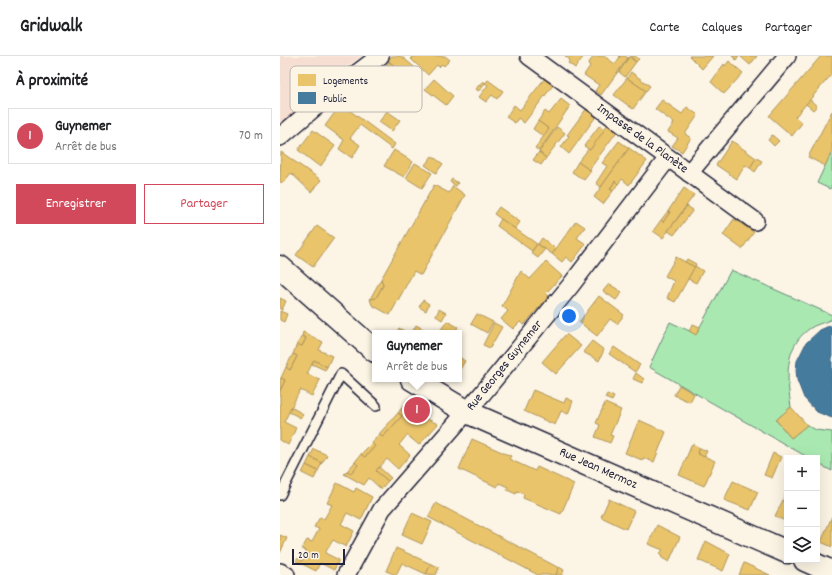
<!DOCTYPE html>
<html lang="fr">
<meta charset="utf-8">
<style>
body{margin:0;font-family:Dekko,sans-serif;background:#f6f6f6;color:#202124}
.controls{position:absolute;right:12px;bottom:12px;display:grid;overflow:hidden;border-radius:0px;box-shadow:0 4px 16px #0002}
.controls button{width:36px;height:36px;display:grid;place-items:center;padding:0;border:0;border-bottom:1px solid #e0e0e0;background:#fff;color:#202124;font:20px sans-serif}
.scale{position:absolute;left:12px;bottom:10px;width:53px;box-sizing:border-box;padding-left:4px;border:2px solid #22223b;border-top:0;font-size:11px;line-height:14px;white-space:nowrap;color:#22223b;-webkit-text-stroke:3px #fcf5e5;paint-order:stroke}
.you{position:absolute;left:289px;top:260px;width:14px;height:14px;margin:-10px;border:3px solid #fff;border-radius:50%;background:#1a73e8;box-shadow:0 0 0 6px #1a73e833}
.badge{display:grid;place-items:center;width:26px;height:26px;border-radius:50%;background:#d1495b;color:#fff;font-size:13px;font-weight:700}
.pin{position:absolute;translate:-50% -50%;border:2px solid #fff;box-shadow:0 1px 4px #0006}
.popup{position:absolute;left:92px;top:274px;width:90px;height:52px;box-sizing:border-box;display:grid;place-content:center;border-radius:0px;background:#fff;filter:drop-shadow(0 1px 3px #0005);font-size:13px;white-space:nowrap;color:#757577}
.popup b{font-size:15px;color:#202124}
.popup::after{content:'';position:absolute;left:50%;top:100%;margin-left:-8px;border:8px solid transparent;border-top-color:#fff}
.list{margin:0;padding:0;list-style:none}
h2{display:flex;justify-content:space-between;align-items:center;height:52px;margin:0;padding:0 16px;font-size:17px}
h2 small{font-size:13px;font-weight:400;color:#757577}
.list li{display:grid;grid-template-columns:26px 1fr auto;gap:12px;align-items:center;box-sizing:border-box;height:56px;margin:0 8px 8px;padding:0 8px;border:1px solid #e0e0e0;border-radius:0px}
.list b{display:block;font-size:15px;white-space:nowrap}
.list p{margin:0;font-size:13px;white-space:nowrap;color:#757577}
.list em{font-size:13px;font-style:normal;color:#757577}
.actions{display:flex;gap:8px;padding:12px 16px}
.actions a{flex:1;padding:9px 0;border:1px solid #d1495b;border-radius:0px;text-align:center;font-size:14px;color:#d1495b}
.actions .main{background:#d1495b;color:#fff}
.icon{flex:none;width:22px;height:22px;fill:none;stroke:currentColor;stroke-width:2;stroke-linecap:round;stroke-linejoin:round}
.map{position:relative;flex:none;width:552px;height:519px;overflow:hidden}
header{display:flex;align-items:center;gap:24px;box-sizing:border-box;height:56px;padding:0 20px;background:#fff;border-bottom:1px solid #e0e0e0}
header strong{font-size:19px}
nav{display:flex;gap:22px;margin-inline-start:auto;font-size:14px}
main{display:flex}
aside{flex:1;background:#fff}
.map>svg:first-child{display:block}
.built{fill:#f6dfd2}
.green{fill:#a9e9b1;stroke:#668676}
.homes{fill:#e9c46a;stroke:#ad935c}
.public{fill:#457b9d;stroke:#3a6080}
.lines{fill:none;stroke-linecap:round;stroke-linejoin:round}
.service-casing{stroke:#22223b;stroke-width:12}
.minor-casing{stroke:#22223b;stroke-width:20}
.secondary-casing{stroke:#22223b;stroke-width:25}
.service{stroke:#fcf5e5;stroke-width:9}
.minor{stroke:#fcf5e5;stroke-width:17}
.secondary{stroke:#fcf5e5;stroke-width:22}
.labels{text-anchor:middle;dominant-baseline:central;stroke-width:4;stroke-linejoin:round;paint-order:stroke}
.street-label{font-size:13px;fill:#22223b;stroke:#fcf5e5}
.key{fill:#fcf5e5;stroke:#bbb6b2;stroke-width:1}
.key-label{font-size:11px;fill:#22223b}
</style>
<header>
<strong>Gridwalk</strong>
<nav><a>Carte</a><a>Calques</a><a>Partager</a></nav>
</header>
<main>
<aside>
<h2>À proximité<small></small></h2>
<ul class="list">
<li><span class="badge">1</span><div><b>Guynemer</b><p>Arrêt de bus</p></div><em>70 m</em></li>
</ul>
<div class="actions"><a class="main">Enregistrer</a><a>Partager</a></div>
</aside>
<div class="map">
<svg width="552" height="519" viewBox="0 0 552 519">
<rect width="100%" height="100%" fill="#fcf5e5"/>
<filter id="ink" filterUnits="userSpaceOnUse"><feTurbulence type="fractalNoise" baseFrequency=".025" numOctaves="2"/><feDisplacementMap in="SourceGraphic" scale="8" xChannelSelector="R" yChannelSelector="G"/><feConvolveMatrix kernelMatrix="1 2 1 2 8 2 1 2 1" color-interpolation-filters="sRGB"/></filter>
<g filter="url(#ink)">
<polygon class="built" points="0,0 82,0 62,14 0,71"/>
<g class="green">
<polygon points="552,95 552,129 550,133 537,127"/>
<path d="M451,214L552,259V263C545,267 535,268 529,273C503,292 507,323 511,351L496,364L511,382L527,369L536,374L552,376V415L537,407V402H529L369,311L390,266L416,278Z"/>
</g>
<g class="homes">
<polygon points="112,0 121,0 139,15 132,23 107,4"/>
<polygon points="134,0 165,0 170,4 164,10 162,8 159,11 157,9 148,19 131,3"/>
<polygon points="285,0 304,0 295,12 288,7 290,4"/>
<polygon points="314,0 324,0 335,8 340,1 339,0 345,0 348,2 321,39 315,35 319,29 304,19 310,10 308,8"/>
<polygon points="350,0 355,0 359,3 356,6"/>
<polygon points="409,0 433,0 422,13"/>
<polygon points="452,0 459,0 456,4"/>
<polygon points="460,0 477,0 470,9"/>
<polygon points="541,0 552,0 552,18 515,61 522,67 512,80 489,60"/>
<polygon points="349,1 356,6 345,21 339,16"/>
<polygon points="449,5 463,17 444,38 431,26 444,8 445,10"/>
<polygon points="109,6 123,16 107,40 104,38 97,48 84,39"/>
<polygon points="351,16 370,30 366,35 347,22"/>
<polygon points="265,22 274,28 244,67 238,62 235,67 226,61 234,49 240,54"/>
<polygon points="347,22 366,35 353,53 334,39"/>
<polygon points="154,23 173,40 166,49 145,33"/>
<polygon points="208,24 223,35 217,43 212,39 206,46 199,41 208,29 205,27"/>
<polygon points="203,25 205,27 202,32 199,29"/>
<polygon points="199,29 202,32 198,35 196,33"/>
<polygon points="281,43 290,50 259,95 255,92 269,73 258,65 265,55 269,58"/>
<polygon points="382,44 402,58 407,51 418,59 405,78 411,82 402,96 392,90 398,82 388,76 394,67 375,53"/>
<polygon points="530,44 537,50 533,54 526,48"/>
<polygon points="61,48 115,88 112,93 80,69 70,82 80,89 72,102 59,93 64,84 45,70"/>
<polygon points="307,52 317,59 289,98 281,91 289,80 287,79"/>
<polygon points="107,55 120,64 112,75 99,66"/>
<polygon points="552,55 552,95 545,110 528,101"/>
<polygon points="258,65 269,73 263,80 253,73"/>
<polygon points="329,67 338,74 309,114 298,106"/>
<polygon points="319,70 325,73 310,94 304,90"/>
<polygon points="277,71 285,77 266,102 259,96"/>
<polygon points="33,74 55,90 40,111 18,94"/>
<polygon points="492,79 499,85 494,90 488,84"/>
<polygon points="339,85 349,92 321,131 316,127 327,110 322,107"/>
<polygon points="452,85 476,102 470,112 465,109 457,123 436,109"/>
<polygon points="349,92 367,105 349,129 342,123 338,128 335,125 330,133 333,135 323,148 314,141"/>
<polygon points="114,94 133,106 124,121 104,110"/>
<polygon points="1,96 41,124 31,136 11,117 3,127 0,126"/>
<polygon points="259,96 266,102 261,109 253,104"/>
<polygon points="152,100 163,108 156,117 145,109"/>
<polygon points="476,102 482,105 475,116 470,112"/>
<polygon points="298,106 311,115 304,124 292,116"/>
<polygon points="135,107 152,117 142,132 126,122"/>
<polygon points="172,123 178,127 176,130 170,126"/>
<polygon points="335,125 338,128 333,135 330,133"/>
<polygon points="154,129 169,137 173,130 185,139 141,219 134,215 110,259 92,249 90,243 96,242 103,229 101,223"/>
<polygon points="404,132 414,139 383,182 373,175 381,164 383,166 390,156 388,155"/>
<polygon points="407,150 413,154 394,179 388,175"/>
<polygon points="219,151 240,166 235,173 214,158"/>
<polygon points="388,155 390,156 383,166 381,164"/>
<polygon points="221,163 257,188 252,195 217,170"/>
<polygon points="454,163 474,176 462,193 443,179"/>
<polygon points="296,165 305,171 297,182 306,188 292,206 286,201 282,206 272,198"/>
<polygon points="37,170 54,182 33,211 16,199"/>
<polygon points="262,182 276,193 272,198 258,188"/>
<polygon points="257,188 265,193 258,202 251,197"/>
<polygon points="396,201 415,211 395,246 387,242 394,225 385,220"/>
<polygon points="407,203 416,208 415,211 405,206"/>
<polygon points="266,206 282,220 266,237 269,240 244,269 240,266 233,273 221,263 228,255 222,250 241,215 250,223"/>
<polygon points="415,210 423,215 416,227 408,223"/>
<polygon points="101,223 103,229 96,242 90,243"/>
<polygon points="329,228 342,236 336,244 323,235"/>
<polygon points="319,240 344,259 337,268 330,263 317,280 299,266"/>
<polygon points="0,242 6,245 2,254 0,253"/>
<polygon points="143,244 149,248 146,255 139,251"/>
<polygon points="159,253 166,257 162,264 156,260"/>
<polygon points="0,255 7,258 4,266 0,264"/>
<polygon points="197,258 213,266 207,277 191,268"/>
<polygon points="167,265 178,271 174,277 160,275"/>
<polygon points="214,267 222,271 210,292 203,289"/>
<polygon points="413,268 420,271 416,279 409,275"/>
<polygon points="136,269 147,275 146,277 132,277"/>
<polygon points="119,272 128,277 117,277"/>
<polygon points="23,276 43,286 39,294 52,300 47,311 34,304 27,318 40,324 32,340 20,334 4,366 16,372 8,389 0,384 0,335 5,324 1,322 6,311 10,314 17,300 13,298 17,288 22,290 26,282 22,280"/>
<polygon points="286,278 301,290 276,318 262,306"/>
<polygon points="22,280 26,282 22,290 17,288"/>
<polygon points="312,285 324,294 319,305 303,296"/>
<polygon points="334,291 360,309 355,316 329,298"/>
<polygon points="13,298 17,300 10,314 6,311"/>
<polygon points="179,301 185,305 179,315"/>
<polygon points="34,304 47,311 45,314 32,308"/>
<polygon points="356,317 364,323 362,327 353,323"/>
<polygon points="1,322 5,324 0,335 0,323"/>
<polygon points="399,329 414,338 410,346 394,339"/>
<polygon points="253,334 284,347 286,342 293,345 288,358 281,355 275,369 244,355"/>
<polygon points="327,338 334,341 332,345 325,342"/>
<polygon points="325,347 341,354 330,379 333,380 330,387 315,381 320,369 316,367"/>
<polygon points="124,349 138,362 147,363 158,368 139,389 127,379 119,389 130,399 118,413 107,403 96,415 108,425 101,433 89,422 84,429 64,418 67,415 71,417 78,409 75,406 81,398 85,401 95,390 92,387 99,378 103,381 122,360 118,357"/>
<polygon points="11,351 23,358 21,362 9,356"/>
<polygon points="511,351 527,369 511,382 496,364"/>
<polygon points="118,357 122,360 103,381 99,378"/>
<polygon points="359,364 386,376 374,406 363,402 362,404 345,397"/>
<polygon points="192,383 231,400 229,403 255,415 257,411 294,428 281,458 243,442 244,438 237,435 236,438 227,434 228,431 219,427 217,431 179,413"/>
<polygon points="92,387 95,390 85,401 81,398"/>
<polygon points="412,388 420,392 417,397 435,405 424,430 399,419"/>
<polygon points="420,392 427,395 424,401 417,397"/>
<polygon points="34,393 47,399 42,407 30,401"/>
<polygon points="493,397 501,401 492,422 484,419"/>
<polygon points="30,401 42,407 38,415 26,409"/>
<polygon points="75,406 78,409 71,417 67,415"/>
<polygon points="26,409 38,415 34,423 22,417"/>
<polygon points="99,411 111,422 108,425 96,415"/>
<polygon points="453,425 478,436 470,454 444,444"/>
<polygon points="57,427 74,436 76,432 92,441 81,464 67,457 61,468 74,475 66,491 53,484 45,497 59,504 54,514 40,507 36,515 16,505 18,502 22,505 27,496 22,493 27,484 32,486 39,473 34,471 40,461 44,463 52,449 47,447"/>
<polygon points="507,434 507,443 504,442"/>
<polygon points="504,442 507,443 507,466 495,460"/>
<polygon points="329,443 354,455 346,473 321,461"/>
<polygon points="156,447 279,512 276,519 258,519 148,461"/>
<polygon points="132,457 152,466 142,488 122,479"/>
<polygon points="552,460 552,491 541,486"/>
<polygon points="377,469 400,481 389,506 382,502 380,497 383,494 368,488"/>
<polygon points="0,479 7,482 0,497"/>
<polygon points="426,485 450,498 443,515 418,504"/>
<polygon points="116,492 151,508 146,518 122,507 116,519 106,515"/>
<polygon points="464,507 490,519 459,519"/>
<polygon points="151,508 159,511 156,519 146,518"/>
<polygon points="279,511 284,514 282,519 276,519"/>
</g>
<polygon class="public" points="549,270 552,270 552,362 537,356 524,342 517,324 516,314 517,305 526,287 540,274"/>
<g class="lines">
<defs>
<polyline id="service" points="0,439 61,318 96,350"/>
<g id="minor">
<polyline points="249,0 475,165"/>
<polyline points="0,81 55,34 100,0"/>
<polyline points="409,117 507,0"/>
<polyline points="0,516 6,519"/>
<polyline points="66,519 102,453 202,338 291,229 388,102"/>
</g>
<g id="secondary">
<polyline points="0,211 95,295"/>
<polyline points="132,323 187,356 507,496"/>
<polyline points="525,504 552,516"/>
</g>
</defs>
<use href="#service" class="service-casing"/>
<use href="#minor" class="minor-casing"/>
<use href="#secondary" class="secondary-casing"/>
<use href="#service" class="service"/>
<use href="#minor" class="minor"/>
<use href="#secondary" class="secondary"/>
</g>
</g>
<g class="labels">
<g class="street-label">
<text transform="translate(362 83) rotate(36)">Impasse de la Planète</text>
<text transform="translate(225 310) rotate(-51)">Rue Georges Guynemer</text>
<text transform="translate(318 413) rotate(24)">Rue Jean Mermoz</text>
</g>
</g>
<rect x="10" y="10" width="132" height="46" rx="6" class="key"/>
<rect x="18" y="18" width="18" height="12" fill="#e9c46a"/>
<rect x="18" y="36" width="18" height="12" fill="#457b9d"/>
<g class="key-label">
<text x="43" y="28">Logements</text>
<text x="43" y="46">Public</text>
</g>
</svg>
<div class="controls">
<button>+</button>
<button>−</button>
<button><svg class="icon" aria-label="layers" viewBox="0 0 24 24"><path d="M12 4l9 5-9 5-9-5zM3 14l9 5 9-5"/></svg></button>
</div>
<div class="scale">20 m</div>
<div class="you"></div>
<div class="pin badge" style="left:137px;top:354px">1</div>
<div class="popup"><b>Guynemer</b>Arrêt de bus</div>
</div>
</main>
